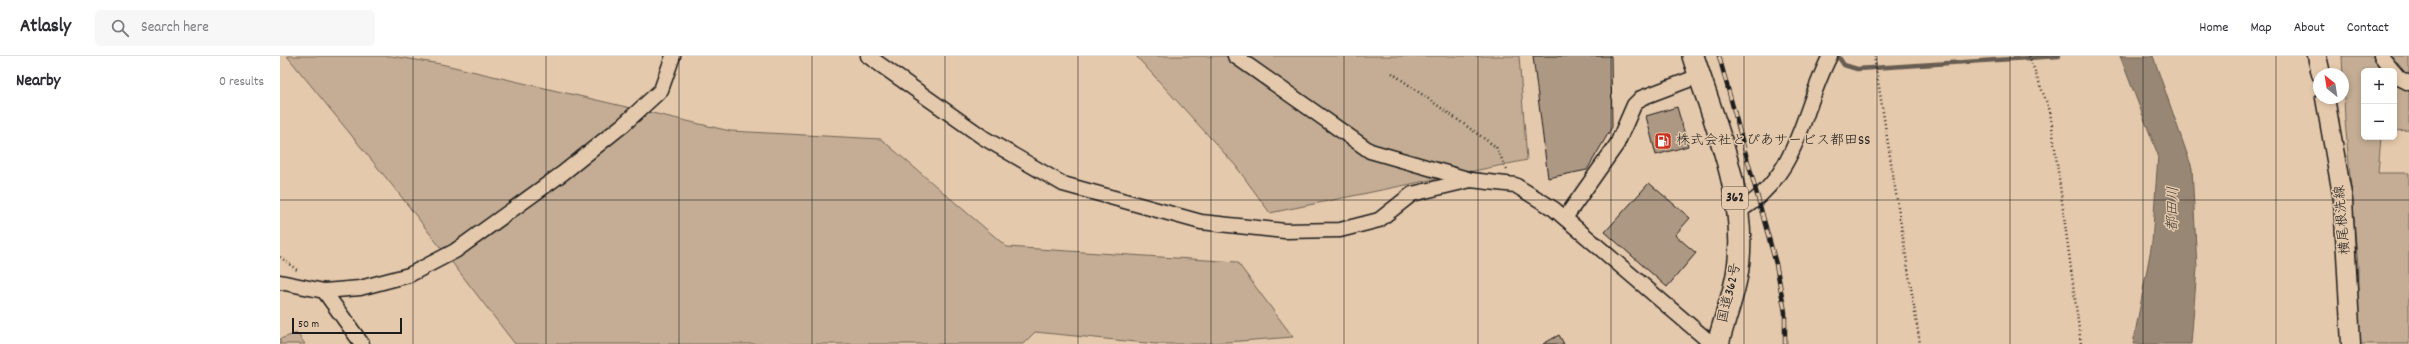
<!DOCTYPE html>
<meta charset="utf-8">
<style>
body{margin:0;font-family:Dekko,"Klee One",sans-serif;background:#f7f7f7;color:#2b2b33}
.controls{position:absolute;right:12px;top:12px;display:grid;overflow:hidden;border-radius:6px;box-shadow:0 2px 6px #0003}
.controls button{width:36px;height:36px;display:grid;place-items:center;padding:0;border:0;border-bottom:1px solid #e1e1e2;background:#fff;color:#2b2b33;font:20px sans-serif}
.compass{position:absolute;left:2033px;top:12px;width:36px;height:36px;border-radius:50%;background:#fff;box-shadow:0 2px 6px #0003;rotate:330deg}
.scale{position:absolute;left:12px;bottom:10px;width:110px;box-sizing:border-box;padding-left:4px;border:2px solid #1c1c1c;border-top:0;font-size:11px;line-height:14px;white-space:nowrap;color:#1c1c1c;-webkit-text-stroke:3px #e5c9ac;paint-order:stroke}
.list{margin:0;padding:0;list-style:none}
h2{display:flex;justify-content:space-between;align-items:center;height:52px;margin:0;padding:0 16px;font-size:17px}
h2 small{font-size:13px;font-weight:400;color:#7c7c81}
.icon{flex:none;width:22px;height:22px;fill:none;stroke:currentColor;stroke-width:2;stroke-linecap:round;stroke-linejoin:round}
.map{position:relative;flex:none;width:2129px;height:288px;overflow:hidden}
header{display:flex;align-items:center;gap:24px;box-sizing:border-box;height:56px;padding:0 20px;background:#fff;border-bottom:1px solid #e1e1e2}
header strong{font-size:19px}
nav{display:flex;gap:22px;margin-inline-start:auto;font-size:14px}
.search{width:280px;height:36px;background:#f7f7f7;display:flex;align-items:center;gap:10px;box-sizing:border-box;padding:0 14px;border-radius:6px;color:#7c7c81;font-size:15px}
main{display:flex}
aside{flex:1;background:#fff}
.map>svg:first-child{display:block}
.green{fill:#c4ad94;stroke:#706458}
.water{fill:#988775;stroke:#665c51}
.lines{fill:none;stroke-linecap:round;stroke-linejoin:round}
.stream{stroke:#665c51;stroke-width:4.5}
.building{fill:#ad9884;stroke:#1c1c1c}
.minor-casing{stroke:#1c1c1c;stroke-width:17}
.major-casing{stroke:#1c1c1c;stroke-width:21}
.highway-casing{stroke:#1c1c1c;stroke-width:24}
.path{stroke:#1c1c1c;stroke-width:2.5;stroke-dasharray:1 3;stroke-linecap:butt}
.minor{stroke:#e5c9ac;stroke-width:14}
.major{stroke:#e5c9ac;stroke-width:18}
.highway{stroke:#e5c9ac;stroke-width:21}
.rail-casing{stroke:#1c1c1c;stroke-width:4.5}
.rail{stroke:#e5c9ac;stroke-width:3;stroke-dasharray:9;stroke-linecap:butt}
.grid{fill:none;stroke:#1c1c1c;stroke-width:1;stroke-opacity:0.55}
.labels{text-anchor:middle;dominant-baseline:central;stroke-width:3;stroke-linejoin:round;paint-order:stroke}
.shield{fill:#e5c9ac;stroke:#585047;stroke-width:1}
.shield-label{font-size:13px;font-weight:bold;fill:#1c1c1c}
.poi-label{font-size:14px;fill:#1c1c1c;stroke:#e5c9ac;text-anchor:start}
.street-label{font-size:14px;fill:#1c1c1c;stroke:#e5c9ac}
.water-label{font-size:15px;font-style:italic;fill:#413c37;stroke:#e5c9ac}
</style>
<header>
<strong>Atlasly</strong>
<div class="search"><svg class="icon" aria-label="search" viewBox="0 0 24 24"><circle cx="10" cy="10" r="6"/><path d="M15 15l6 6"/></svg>Search here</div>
<nav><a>Home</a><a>Map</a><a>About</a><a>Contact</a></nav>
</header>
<main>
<aside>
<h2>Nearby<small>0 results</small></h2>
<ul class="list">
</ul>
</aside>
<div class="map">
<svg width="2129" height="288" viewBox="0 0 2129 288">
<rect width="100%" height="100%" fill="#e5c9ac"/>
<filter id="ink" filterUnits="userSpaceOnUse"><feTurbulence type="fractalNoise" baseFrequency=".025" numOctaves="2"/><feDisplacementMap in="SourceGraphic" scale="8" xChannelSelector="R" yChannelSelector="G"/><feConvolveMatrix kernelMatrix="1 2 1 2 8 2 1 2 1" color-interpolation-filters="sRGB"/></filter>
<g filter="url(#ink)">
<g class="green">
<polygon points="7,0 111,0 161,8 450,75 601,83 727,191 957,206 1013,281 921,288 876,288 755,276 743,288 235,288 120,139"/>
<polygon points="856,0 1239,0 1247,104 990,157 955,109"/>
<polygon points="2062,0 2129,0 2129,74 2114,75 2114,15 2084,15 2084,81 2101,81 2098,117 2129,117 2129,288 2077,288 2078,209 2065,64"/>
<polygon points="17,277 25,288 0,288 0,283"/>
</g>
<polygon class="water" points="1840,0 1873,0 1912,112 1917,212 1911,288 1853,288 1872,187 1878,99"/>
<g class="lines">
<polyline class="stream" points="1558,0 1564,9 1577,13 1779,0"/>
</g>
<g class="building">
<polygon points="1253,0 1331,0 1332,71 1307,114 1268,122"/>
<polygon points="1397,51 1408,90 1376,99 1366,60"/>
<polygon points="1369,127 1410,162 1395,179 1416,197 1387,231 1325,176"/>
<polygon points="1279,279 1284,288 1263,288"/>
</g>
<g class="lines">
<defs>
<g id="minor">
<polyline points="588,0 704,82 783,128 921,166 1005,175 1060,174 1099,164 1132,138 1191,124"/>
<polyline points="955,0 1090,95 1191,124 1235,129 1274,153 1432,288"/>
<polyline points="2101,0 2113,15"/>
<polyline points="2114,16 2119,22 2129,27"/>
<path d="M1458,156C1520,119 1520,58 1550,0"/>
<polyline points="1285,162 1337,88 1354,49 1361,42 1419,20"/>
<polyline points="0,226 44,235 80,232 129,219 175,195 283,117 343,69 381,34 393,0"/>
<polyline points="44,235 82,288"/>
</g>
<g id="major">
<polyline points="2037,0 2041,18"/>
<polyline points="2045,42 2063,144 2071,288"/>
</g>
<path id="highway" d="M1413,0C1434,66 1468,142 1458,212C1455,237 1444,263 1438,288"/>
</defs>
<use href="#minor" class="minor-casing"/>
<use href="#major" class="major-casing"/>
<use href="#highway" class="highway-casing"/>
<g class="path">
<polyline points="1594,0 1640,288"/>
<polyline points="1749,0 1770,55 1801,288"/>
<polyline points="1112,17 1216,91 1227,114"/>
<polyline points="0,201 17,214"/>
</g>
<use href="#minor" class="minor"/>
<use href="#major" class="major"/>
<use href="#highway" class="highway"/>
<defs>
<polyline id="rail" points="1439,0 1496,208 1505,256 1505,288"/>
</defs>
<use href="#rail" class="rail-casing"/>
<use href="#rail" class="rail"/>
</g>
</g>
<path class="grid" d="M133,0V288M266,0V288M399,0V288M532,0V288M665,0V288M798,0V288M931,0V288M1064,0V288M1198,0V288M1331,0V288M1464,0V288M1597,0V288M1730,0V288M1863,0V288M1996,0V288M0,144H2129"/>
<defs>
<symbol id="fuel-square" viewBox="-11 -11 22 22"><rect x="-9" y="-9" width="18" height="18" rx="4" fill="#c8321e" stroke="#e5c9ac"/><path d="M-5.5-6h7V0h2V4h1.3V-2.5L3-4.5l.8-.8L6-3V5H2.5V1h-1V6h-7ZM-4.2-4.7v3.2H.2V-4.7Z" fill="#fff"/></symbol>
</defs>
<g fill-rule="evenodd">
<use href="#fuel-square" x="1373" y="75" width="20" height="20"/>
</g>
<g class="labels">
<rect class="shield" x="1442" y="131" width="26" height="22" rx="3"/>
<g class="shield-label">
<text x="1455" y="142">362</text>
</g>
<g class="poi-label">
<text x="1396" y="85">株式会社とぴあサービス都田SS</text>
</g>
<g class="street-label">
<text transform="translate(2063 164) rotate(-95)">横尾根洗線</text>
<text transform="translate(1450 237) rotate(-77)">国道362号</text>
</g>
<g class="water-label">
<text transform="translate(1894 153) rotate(-89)">都田川</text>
</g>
</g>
</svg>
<div class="controls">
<button>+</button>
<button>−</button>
</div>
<svg class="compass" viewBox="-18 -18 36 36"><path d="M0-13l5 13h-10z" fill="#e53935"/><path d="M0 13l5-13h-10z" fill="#7c7c81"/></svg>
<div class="scale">50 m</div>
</div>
</main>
